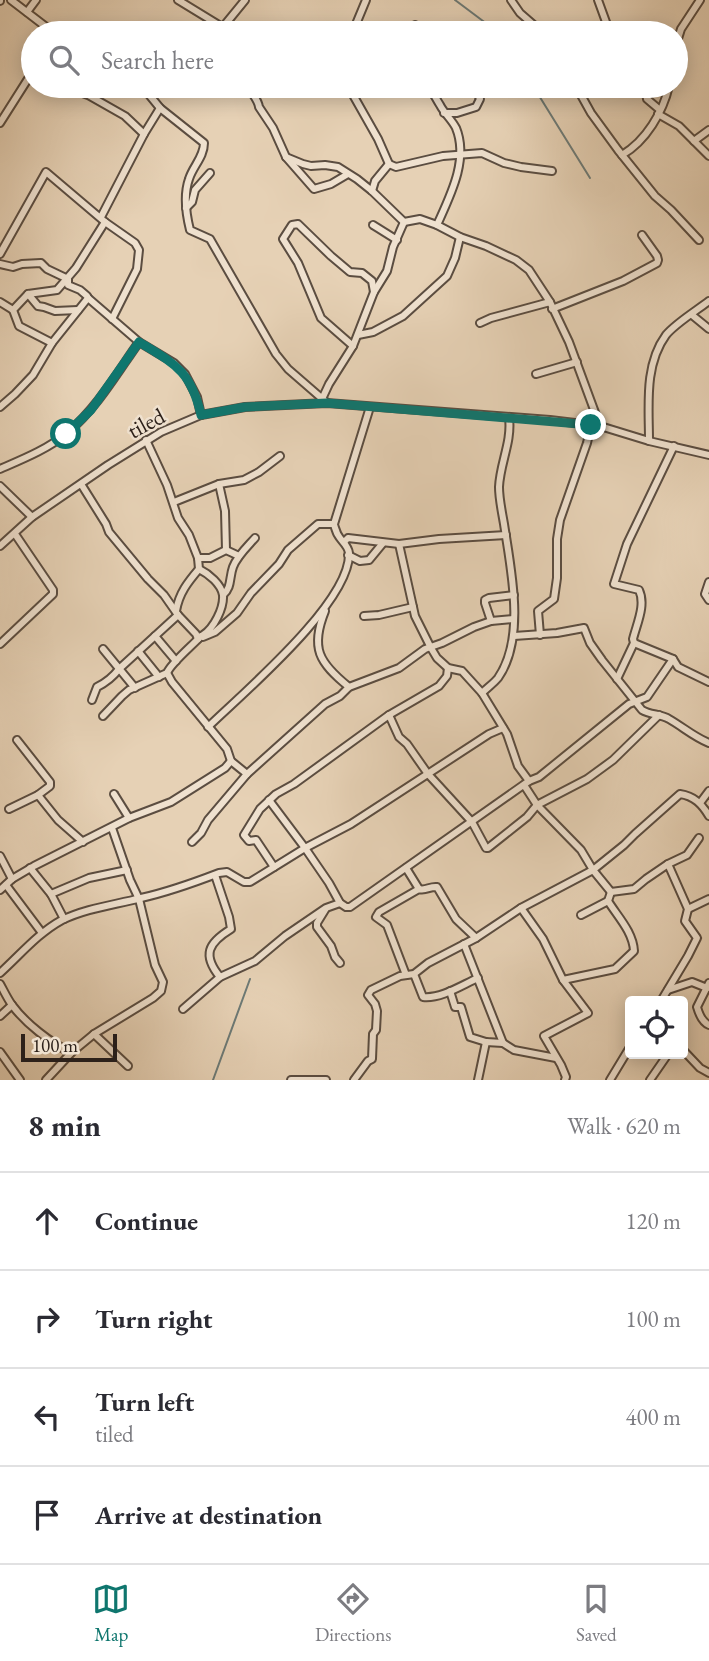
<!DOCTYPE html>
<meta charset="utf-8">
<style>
body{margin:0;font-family:"EB Garamond",serif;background:#f7f7f7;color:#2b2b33}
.controls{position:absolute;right:21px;bottom:21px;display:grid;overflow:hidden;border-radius:7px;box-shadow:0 4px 18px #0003}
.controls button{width:63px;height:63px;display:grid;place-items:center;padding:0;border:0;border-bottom:2px solid #e1e1e2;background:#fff;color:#2b2b33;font:35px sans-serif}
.scale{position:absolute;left:21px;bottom:18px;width:96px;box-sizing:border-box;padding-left:7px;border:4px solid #2d211a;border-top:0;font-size:19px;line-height:24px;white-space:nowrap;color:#2d211a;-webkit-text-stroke:5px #efe1cf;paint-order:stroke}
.stop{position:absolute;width:21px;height:21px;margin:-16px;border:5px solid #0f766e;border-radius:50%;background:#fff}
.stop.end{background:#0f766e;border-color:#fff;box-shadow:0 2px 7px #0008}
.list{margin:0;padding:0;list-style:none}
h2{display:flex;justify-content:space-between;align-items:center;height:91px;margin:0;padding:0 28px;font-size:30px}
h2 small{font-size:23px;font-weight:400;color:#7c7c81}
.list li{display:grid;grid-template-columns:46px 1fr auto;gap:21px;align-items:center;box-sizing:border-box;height:98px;padding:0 28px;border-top:2px solid #e1e1e2}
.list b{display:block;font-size:26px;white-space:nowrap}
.list p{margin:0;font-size:23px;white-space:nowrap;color:#7c7c81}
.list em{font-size:23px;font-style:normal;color:#7c7c81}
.icon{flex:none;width:38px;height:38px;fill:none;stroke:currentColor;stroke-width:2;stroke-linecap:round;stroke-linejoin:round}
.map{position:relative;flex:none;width:709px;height:1080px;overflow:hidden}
.search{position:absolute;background:#fff;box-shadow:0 4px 18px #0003;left:21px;right:21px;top:21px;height:77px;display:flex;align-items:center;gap:18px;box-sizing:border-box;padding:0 24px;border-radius:38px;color:#7c7c81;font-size:26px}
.sheet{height:483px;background:#fff}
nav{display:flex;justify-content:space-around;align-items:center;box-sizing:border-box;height:98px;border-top:2px solid #e1e1e2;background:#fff;font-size:19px;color:#7c7c81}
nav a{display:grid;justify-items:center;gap:4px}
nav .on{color:#0f766e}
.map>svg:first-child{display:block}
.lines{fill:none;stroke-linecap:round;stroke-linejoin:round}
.stream{stroke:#6d7a76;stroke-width:2}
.minor-casing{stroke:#5b4d41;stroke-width:10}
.minor{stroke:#efe1cf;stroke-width:6}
.route{stroke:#0f766e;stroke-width:9}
.labels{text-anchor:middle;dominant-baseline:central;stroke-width:5;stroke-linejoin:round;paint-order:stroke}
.street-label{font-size:23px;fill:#2d211a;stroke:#efe1cf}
</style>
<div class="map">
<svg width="709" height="1080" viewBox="0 0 709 1080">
<rect width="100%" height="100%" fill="#e6d1b5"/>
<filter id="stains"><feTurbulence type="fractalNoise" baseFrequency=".00286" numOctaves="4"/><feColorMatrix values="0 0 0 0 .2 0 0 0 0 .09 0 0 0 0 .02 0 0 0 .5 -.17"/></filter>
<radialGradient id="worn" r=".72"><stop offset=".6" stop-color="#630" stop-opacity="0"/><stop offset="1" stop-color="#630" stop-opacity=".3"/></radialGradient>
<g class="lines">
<g class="stream">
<polyline points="455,0 499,33"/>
<polyline points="533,86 590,178"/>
<polyline points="213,1080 250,979"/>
</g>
<defs>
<g id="minor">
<polyline points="11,0 54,33"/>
<polyline points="178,0 232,33"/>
<polyline points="511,0 520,13 543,33"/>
<polyline points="598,0 610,33"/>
<polyline points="0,1 0,0"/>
<polyline points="27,12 36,0"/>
<polyline points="354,29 367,33"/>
<polyline points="211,33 223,27 245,0"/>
<polyline points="350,33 354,29 366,0"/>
<polyline points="410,33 415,25"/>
<polyline points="676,45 681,29 700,0"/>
<polyline points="64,86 88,95 125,116 144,134"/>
<path d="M142,86L160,108L204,143C204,157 193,166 189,179C183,196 186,214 190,230L210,239L276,354L288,369L326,402"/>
<path d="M249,86C251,94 258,99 259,107L273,128L286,157L314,189L331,184L348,174"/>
<polyline points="348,86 378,139 389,164"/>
<path d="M428,86C433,92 436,99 440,105C444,113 452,120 456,128C469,160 450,196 437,225"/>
<polyline points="576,86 591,113 618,150 655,196 671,210 699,240"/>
<polyline points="645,86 647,99 660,110"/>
<polyline points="432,90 456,86"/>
<polyline points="444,113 457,113 476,107 480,99 477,92 469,86"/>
<polyline points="658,114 679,126 709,156"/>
<polyline points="0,123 33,71"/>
<polyline points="694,141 709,130"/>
<path d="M622,155C646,141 663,112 669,86"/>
<polyline points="286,157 303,164 311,166 325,165 338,167 357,179 372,191 404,222 420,219 437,225 460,237 486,246 516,260 529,270 550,302 569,342 600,426"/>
<polyline points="389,164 396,167 443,156 482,153 504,163 521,167 552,171"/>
<polyline points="372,191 375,181 389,164"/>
<polyline points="186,208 192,202 195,190 210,173"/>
<polyline points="101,217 144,134 160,108"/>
<polyline points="373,225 397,240"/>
<polyline points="0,254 46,172 105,222 135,243 139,250 137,269 112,319"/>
<polyline points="0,264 13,267 22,264 41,263 47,269 68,279 68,285 80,290 87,296 88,298"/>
<polyline points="28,294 38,306 44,307 55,311 78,310"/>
<polyline points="0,302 13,310"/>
<polyline points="552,309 623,281 657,263 658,260 657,256 642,235"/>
<polyline points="692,315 709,329"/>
<polyline points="480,323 491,318 550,302"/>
<polyline points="358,335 373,332 403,316 447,276 455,258 460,237"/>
<polyline points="52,343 19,326 13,310 28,294 57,290 76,268 105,222"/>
<polyline points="353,346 321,318 298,263 283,239 292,225 298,224 331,256 350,272 362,273 372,281 374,292"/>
<polyline points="536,374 577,362"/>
<polyline points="322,399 329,384 353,346 374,292 387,271 393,247 404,222"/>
<polyline points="0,407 15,394 33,375 52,343 88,298 139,342 174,363 185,374 197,397 201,415"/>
<path d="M146,440L167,485L178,518L189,535L198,558L199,569C209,574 221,584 223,595"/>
<path d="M649,441C649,406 644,365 666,335C676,323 696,311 709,301"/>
<path d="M0,469C23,459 48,449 67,433C97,408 117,373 139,342"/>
<polyline points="81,484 106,524 109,532 148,579 164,595 178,615 196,634 198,639"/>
<polyline points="219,484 225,511 226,550"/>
<polyline points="0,486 32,517"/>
<polyline points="174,502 219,484 244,480 259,472 280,456"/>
<polyline points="344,542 348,538 399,544 439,539 506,535"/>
<polyline points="399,544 415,616 431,648 437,658 448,668 462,671 482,693 507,734 518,766 529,781"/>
<polyline points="0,546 32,517 108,465 161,432 201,415 245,407 327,403 550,420 600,426 649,441 709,455"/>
<polyline points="348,555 360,561 369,560 383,543"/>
<polyline points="198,558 210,558 226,550 239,556"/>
<polyline points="709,582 705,594 709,600"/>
<path d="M176,611C179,593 188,582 199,569"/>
<path d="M325,611C310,648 319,663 349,687"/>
<polyline points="364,616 379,615 413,607"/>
<polyline points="491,621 485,603 485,600 489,598 514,595"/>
<path d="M203,635C214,628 224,608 223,595C232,587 229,578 233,567C237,556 247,547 255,538"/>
<polyline points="540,635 538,611 554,599 557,578 557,539 560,520 587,443 591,425"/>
<polyline points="155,636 176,661"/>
<path d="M514,636L557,633L584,628L590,643L602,660L642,710C650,715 661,714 669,719C683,727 694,737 709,743"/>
<polyline points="634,643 673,659 678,667 709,682"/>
<polyline points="0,644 53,594 53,590 15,534"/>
<polyline points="103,649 135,688"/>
<polyline points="138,651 159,677"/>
<polyline points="167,673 172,682 227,749 231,761 247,774"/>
<path d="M617,679L634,643L633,639C637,623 646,605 639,590L614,584L627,544L674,446"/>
<path d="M482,693C487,688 494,683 498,678C526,638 511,570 504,524C502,512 499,499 499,487C500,463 512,442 509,418"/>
<path d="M92,700L97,687C107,682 113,677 119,669L178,615"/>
<polyline points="389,715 399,737 407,744 428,774 472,822 486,848 488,848 527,817 537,805 587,779 613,760 659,715"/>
<path d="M103,716L122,696L129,690L167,673C171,663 193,645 201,636L203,637L215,632L237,613L251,593L279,564L288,550L318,524H334"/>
<path d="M208,727C243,693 351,602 349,553C348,545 341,541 338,535C337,534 334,525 334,524L370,407"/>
<polyline points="524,785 537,805 581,850 593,870 611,892"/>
<polyline points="114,794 129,818"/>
<polyline points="38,795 58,820 83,842"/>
<polyline points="269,800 305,848 329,883 340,903 346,907 350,907 529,781 539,777 629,704 647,697 673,659"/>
<polyline points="700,803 709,791"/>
<polyline points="9,809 38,795 50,786 50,782 17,740"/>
<polyline points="192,842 201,833 208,820 247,774 325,704 340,696 349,687 399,668 425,649 442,643 474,627 491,621 513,619"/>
<polyline points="0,856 12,879"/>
<polyline points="274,867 256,840 249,841 244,835 260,809 276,794 294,784 389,715 439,686 447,676 448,668"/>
<polyline points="30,868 51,894 64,919"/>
<polyline points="406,868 419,889"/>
<path d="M215,875L229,917L231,929C208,943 202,955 220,977"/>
<polyline points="6,885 42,933"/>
<polyline points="0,890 12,879 34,866 129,818 171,802 225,768 231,761"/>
<polyline points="611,892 634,889 646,879 668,864 687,855 699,838"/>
<polyline points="51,894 89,878 127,870"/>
<polyline points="521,908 543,939 563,980 588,1013 544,1036 561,1065 566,1077 565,1080"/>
<polyline points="688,909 709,899"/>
<polyline points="325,910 317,923 317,927 331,946 335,957 340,963"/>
<polyline points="581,915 608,901"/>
<polyline points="464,944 503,1043"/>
<path d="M0,973C20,955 38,933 62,920C87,908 114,905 141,898C168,892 193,883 219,873L227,872L244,882H250L305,848L351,824L489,734L503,728"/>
<path d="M414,974L423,997C441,999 462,985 478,978"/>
<path d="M406,975L387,925L376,917L379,912L419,889C426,891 430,886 437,887L456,919L476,938"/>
<path d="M563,980L615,969L634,951C633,932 618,917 608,901L611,892"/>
<path d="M709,983L697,1007C699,1014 702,1022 709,1025"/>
<path d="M0,984C4,991 7,998 12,1005C26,1024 50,1042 71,1053"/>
<polyline points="668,990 692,982 707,988"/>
<polyline points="450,991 455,1007 461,1007 470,1037 486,1042 503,1043 514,1050 556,1058"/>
<polyline points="661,1001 688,956 697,938 685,921 688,909 668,864"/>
<polyline points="183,1009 220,977 255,961 285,936 326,908 340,903"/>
<polyline points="0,1016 12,1005"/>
<polyline points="94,1034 128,1066"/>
<polyline points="683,1050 700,1068 709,1073"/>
<polyline points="0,1052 20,1080"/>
<polyline points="46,1080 71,1053 94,1034 153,998 161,991 163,982 155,965 139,899 130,880 112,828"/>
<polyline points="291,1080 326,1080"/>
<path d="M354,1080L368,1061L372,1059L373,1034L376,1030L377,1011L375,1004L368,995L371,990L400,976L414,974L428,963L476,938L521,908L593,870L624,845L635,834L680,794C694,796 702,804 709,816"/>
<polyline points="478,1080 486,1042"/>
<polyline points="610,1080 630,1047"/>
<polyline points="650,1080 668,1054"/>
</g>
</defs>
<use href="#minor" class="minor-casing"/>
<use href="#minor" class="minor"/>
</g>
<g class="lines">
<path class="route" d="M66,434L91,410L139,342C175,364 191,371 201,415L245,407L327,403L591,425"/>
</g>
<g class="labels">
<g class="street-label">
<text transform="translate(146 423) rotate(-28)">tiled</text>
</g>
</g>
<rect width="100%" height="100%" filter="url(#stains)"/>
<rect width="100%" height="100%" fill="url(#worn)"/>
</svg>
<div class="controls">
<button><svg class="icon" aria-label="locate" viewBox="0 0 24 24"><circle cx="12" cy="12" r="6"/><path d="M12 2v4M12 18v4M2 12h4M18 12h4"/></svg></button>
</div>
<div class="scale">100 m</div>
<div class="stop" style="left:66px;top:434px"></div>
<div class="stop end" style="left:591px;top:425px"></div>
<div class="search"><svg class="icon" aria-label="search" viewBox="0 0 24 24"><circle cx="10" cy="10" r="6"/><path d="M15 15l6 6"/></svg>Search here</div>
</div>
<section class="sheet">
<h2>8 min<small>Walk · 620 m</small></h2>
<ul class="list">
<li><svg class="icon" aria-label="ahead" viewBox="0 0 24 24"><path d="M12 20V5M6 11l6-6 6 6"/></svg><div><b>Continue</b></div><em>120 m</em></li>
<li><svg class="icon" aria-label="right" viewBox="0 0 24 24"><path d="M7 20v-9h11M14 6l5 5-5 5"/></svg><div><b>Turn right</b></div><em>100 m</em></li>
<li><svg class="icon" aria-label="left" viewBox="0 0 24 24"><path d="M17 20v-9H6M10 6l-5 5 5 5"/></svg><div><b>Turn left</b><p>tiled</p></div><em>400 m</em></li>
<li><svg class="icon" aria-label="arrive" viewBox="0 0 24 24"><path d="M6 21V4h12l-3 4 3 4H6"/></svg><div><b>Arrive at destination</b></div></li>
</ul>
</section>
<nav>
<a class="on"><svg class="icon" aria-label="map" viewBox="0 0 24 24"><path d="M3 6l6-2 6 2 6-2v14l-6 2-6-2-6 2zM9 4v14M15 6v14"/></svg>Map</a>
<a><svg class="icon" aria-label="directions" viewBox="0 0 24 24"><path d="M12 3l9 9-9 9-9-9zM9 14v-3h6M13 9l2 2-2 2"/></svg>Directions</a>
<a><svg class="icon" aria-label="saved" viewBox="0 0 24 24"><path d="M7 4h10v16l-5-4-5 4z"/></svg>Saved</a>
</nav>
